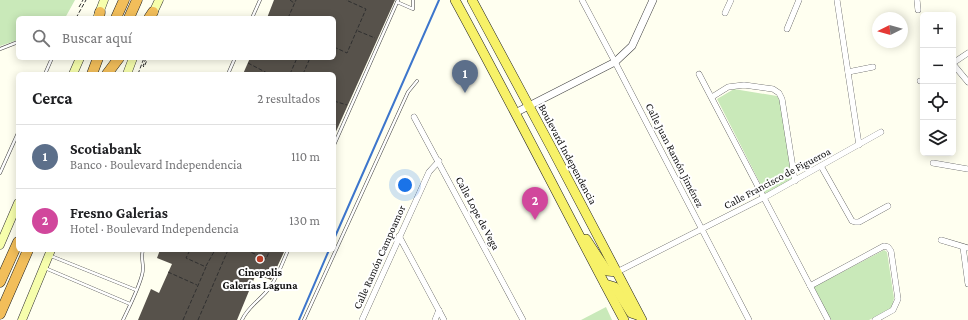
<!DOCTYPE html>
<html lang="es">
<meta charset="utf-8">
<style>
body{margin:0;font-family:"Crimson Pro",serif;background:#f2f2f2;color:#202124}
.controls{position:absolute;right:12px;top:12px;display:grid;overflow:hidden;border-radius:6px;box-shadow:0 2px 10px #0003}
.controls button{width:36px;height:36px;display:grid;place-items:center;padding:0;border:0;border-bottom:1px solid #e0e0e0;background:#fff;color:#202124;font:20px sans-serif}
.compass{position:absolute;left:872px;top:12px;width:36px;height:36px;border-radius:50%;background:#fff;box-shadow:0 2px 10px #0003;rotate:265deg}
.you{position:absolute;left:405px;top:185px;width:14px;height:14px;margin:-10px;border:3px solid #fff;border-radius:50%;background:#1a73e8;box-shadow:0 0 0 6px #1a73e833}
.badge{display:grid;place-items:center;width:26px;height:26px;border-radius:50%;background:#0b8043;color:#fff;font-size:13px;font-weight:700}
.pin{position:absolute;translate:-50% -33px;filter:drop-shadow(0 1px 2px #0008)}
.pin::after{content:'';position:absolute;top:21px;width:14px;height:12px;background:inherit;clip-path:polygon(0 0,100% 0,50% 100%)}
.list{margin:0;padding:0;list-style:none}
h2{display:flex;justify-content:space-between;align-items:center;height:52px;margin:0;padding:0 16px;font-size:17px}
h2 small{font-size:13px;font-weight:400;color:#757577}
.list li{display:grid;grid-template-columns:26px 1fr auto;gap:12px;align-items:center;box-sizing:border-box;height:64px;padding:0 16px;border-top:1px solid #e0e0e0}
.list b{display:block;font-size:15px;white-space:nowrap}
.list p{margin:0;font-size:13px;white-space:nowrap;color:#757577}
.list em{font-size:13px;font-style:normal;color:#757577}
.icon{flex:none;width:22px;height:22px;fill:none;stroke:currentColor;stroke-width:2;stroke-linecap:round;stroke-linejoin:round}
.map{position:relative;flex:none;width:968px;height:320px;overflow:hidden}
.search{position:absolute;background:#fff;box-shadow:0 2px 10px #0003;left:16px;top:16px;width:320px;height:44px;display:flex;align-items:center;gap:10px;box-sizing:border-box;padding:0 14px;border-radius:6px;color:#757577;font-size:15px}
.panel{position:absolute;background:#fff;box-shadow:0 2px 10px #0003;left:16px;top:72px;width:320px;height:180px;border-radius:6px}
.map>svg:first-child{display:block}
.green{fill:#c9e9b9}
.lines{fill:none;stroke-linecap:round;stroke-linejoin:round}
.stream{stroke:#3d76cc;stroke-width:2}
.building{fill:#57524b}
.service-casing{stroke:#414141;stroke-width:3.5}
.minor-casing{stroke:#414141;stroke-width:6}
.tertiary-casing{stroke:#414141;stroke-width:8}
.secondary-casing{stroke:#303030;stroke-width:9}
.primary-casing{stroke:#1f1f1f;stroke-width:10}
.motorway-casing{stroke:#1f1f1f;stroke-width:11}
.path{stroke:#303030;stroke-width:1;stroke-dasharray:4 2;stroke-linecap:butt}
.service{stroke:#fff;stroke-width:2.5}
.minor{stroke:#fff;stroke-width:5.5}
.tertiary{stroke:#fff;stroke-width:7}
.secondary{stroke:#f6feac;stroke-width:8}
.primary{stroke:#f7f168;stroke-width:9}
.motorway{stroke:#f2be5a;stroke-width:10}
.poi-dot{fill:#bd3e27;stroke:#fff;stroke-width:1.5}
.labels{text-anchor:middle;dominant-baseline:central;stroke-width:4;stroke-linejoin:round;paint-order:stroke}
.street-label{font-size:11px;fill:#0e0e0e;stroke:#fff}
.poi-label{font-size:11px;font-weight:bold;fill:#0e0e0e;stroke:#fff}
</style>
<div class="map">
<svg width="968" height="320" viewBox="0 0 968 320">
<rect width="100%" height="100%" fill="#fffff0"/>
<g class="green">
<polygon points="0,0 75,0 65,18 18,18 18,40 0,46"/>
<polygon points="734,89 777,96 781,100 793,180 766,195 717,99"/>
<polygon points="884,250 887,252 894,298 892,308 869,320 831,320 814,287"/>
<polygon points="606,307 612,320 581,320"/>
</g>
<g class="lines">
<g class="stream">
<polyline points="334,239 439,0"/>
<polyline points="299,320 329,250"/>
</g>
</g>
<g class="building">
<polygon points="274,0 395,0 334,136 334,74 243,74 250,58 334,58 334,18 267,18"/>
<polygon points="160,250 285,250 271,280 256,274 237,320 138,320 151,289 159,293 172,264 157,258"/>
</g>
<g class="lines">
<defs>
<g id="service">
<polyline points="397,2 413,9 413,0"/>
<polyline points="252,18 260,0"/>
<polyline points="0,49 18,42"/>
<polyline points="45,74 52,58"/>
<polyline points="228,74 235,58"/>
<polyline points="334,145 398,0"/>
<polyline points="0,173 18,133"/>
<polyline points="51,256 136,290"/>
<polyline points="45,268 130,304"/>
<path d="M123,320C130,305 138,290 142,275C145,265 140,259 143,250"/>
<path d="M242,320C248,306 262,299 270,287C278,276 283,262 288,250"/>
<polyline points="304,320 408,92 417,81"/>
</g>
<g id="minor">
<polyline points="582,0 615,62 749,320"/>
<polyline points="837,0 859,145"/>
<polyline points="917,0 918,10"/>
<polyline points="725,13 731,0"/>
<polyline points="787,29 799,0"/>
<polyline points="953,63 968,53"/>
<polyline points="953,64 968,82"/>
<polyline points="848,72 873,67"/>
<polyline points="699,74 828,320"/>
<polyline points="920,81 923,80"/>
<polyline points="712,97 728,87 744,85 773,89 779,93 782,99 795,181"/>
<polyline points="414,117 523,320"/>
<polyline points="933,163 968,169"/>
<polyline points="821,166 852,221 855,222 859,222 888,206"/>
<polyline points="399,236 444,320"/>
<polyline points="941,240 968,248"/>
<polyline points="963,247 968,284"/>
<polyline points="617,272 765,197 881,132"/>
<polyline points="810,286 884,246 888,247 891,251 898,299 893,310 875,320"/>
<polyline points="362,320 429,172 439,161"/>
<polyline points="435,320 439,310"/>
</g>
<polyline id="tertiary" points="515,113 615,62 632,46 653,0"/>
<g id="secondary">
<polyline points="98,16 104,0"/>
<polyline points="151,17 159,0"/>
<polyline points="73,74 80,58"/>
<polyline points="127,74 133,58"/>
<polyline points="0,245 18,203"/>
<polyline points="22,320 51,250"/>
</g>
<g id="primary">
<path d="M455,0C513,106 567,214 624,320"/>
<polyline points="472,0 551,147 642,320"/>
<polyline points="586,239 607,271 617,272"/>
<polyline points="605,284 615,287 631,313 637,315"/>
</g>
<g id="motorway">
<polyline points="99,18 100,12"/>
<polyline points="116,18 124,0"/>
<polyline points="129,18 137,0"/>
<polyline points="149,18 153,12"/>
<polyline points="92,74 98,58"/>
<polyline points="107,74 119,58"/>
<polyline points="0,282 18,242"/>
<polyline points="0,314 28,250"/>
</g>
</defs>
<use href="#service" class="service-casing"/>
<use href="#minor" class="minor-casing"/>
<use href="#tertiary" class="tertiary-casing"/>
<use href="#secondary" class="secondary-casing"/>
<use href="#primary" class="primary-casing"/>
<use href="#motorway" class="motorway-casing"/>
<g class="path">
<polyline points="290,0 294,3"/>
<polyline points="79,7 83,0"/>
<polyline points="76,18 86,0"/>
<polyline points="288,18 296,0"/>
<polyline points="358,31 375,38"/>
<polyline points="334,47 347,53 366,9 346,0"/>
<polyline points="146,58 143,66 144,67 148,58"/>
<polyline points="248,63 269,74"/>
<polyline points="138,74 144,58"/>
<polyline points="290,74 297,58"/>
<polyline points="303,74 310,58"/>
<polyline points="334,101 347,105"/>
<polyline points="246,250 266,259 270,250"/>
<polyline points="206,266 215,250"/>
<polyline points="168,272 197,285"/>
<polyline points="183,320 206,267 186,258 190,250"/>
<polyline points="198,320 228,250"/>
</g>
<use href="#service" class="service"/>
<use href="#minor" class="minor"/>
<use href="#tertiary" class="tertiary"/>
<use href="#secondary" class="secondary"/>
<use href="#primary" class="primary"/>
<use href="#motorway" class="motorway"/>
</g>
<circle class="poi-dot" cx="260" cy="259" r="4"/>
<g class="labels">
<g class="street-label">
<text transform="translate(568 154) rotate(62)">Boulevard Independencia</text>
<text transform="translate(675 155) rotate(63)">Calle Juan Ramón Jiménez</text>
<text transform="translate(777 178) rotate(-28)">Calle Francisco de Figueroa</text>
<text transform="translate(478 213) rotate(62)">Calle Lope de Vega</text>
<text transform="translate(379 257) rotate(-66)">Calle Ramón Campoamor</text>
</g>
<g class="poi-label">
<text x="260" y="272">Cinepolis<tspan x="260" dy="13">Galerías Laguna</tspan></text>
</g>
</g>
</svg>
<div class="controls">
<button>+</button>
<button>−</button>
<button><svg class="icon" aria-label="locate" viewBox="0 0 24 24"><circle cx="12" cy="12" r="6"/><path d="M12 2v4M12 18v4M2 12h4M18 12h4"/></svg></button>
<button><svg class="icon" aria-label="layers" viewBox="0 0 24 24"><path d="M12 4l9 5-9 5-9-5zM3 14l9 5 9-5"/></svg></button>
</div>
<svg class="compass" viewBox="-18 -18 36 36"><path d="M0-13l5 13h-10z" fill="#e53935"/><path d="M0 13l5-13h-10z" fill="#757577"/></svg>
<div class="you"></div>
<div class="pin badge" style="left:465px;top:93px;background:#5c6f8a">1</div>
<div class="pin badge" style="left:535px;top:220px;background:#d1479c">2</div>
<div class="search"><svg class="icon" aria-label="search" viewBox="0 0 24 24"><circle cx="10" cy="10" r="6"/><path d="M15 15l6 6"/></svg>Buscar aquí</div>
<section class="panel">
<h2>Cerca<small>2 resultados</small></h2>
<ul class="list">
<li><span class="badge" style="background:#5c6f8a">1</span><div><b>Scotiabank</b><p>Banco · Boulevard Independencia</p></div><em>110 m</em></li>
<li><span class="badge" style="background:#d1479c">2</span><div><b>Fresno Galerias</b><p>Hotel · Boulevard Independencia</p></div><em>130 m</em></li>
</ul>
</section>
</div>
